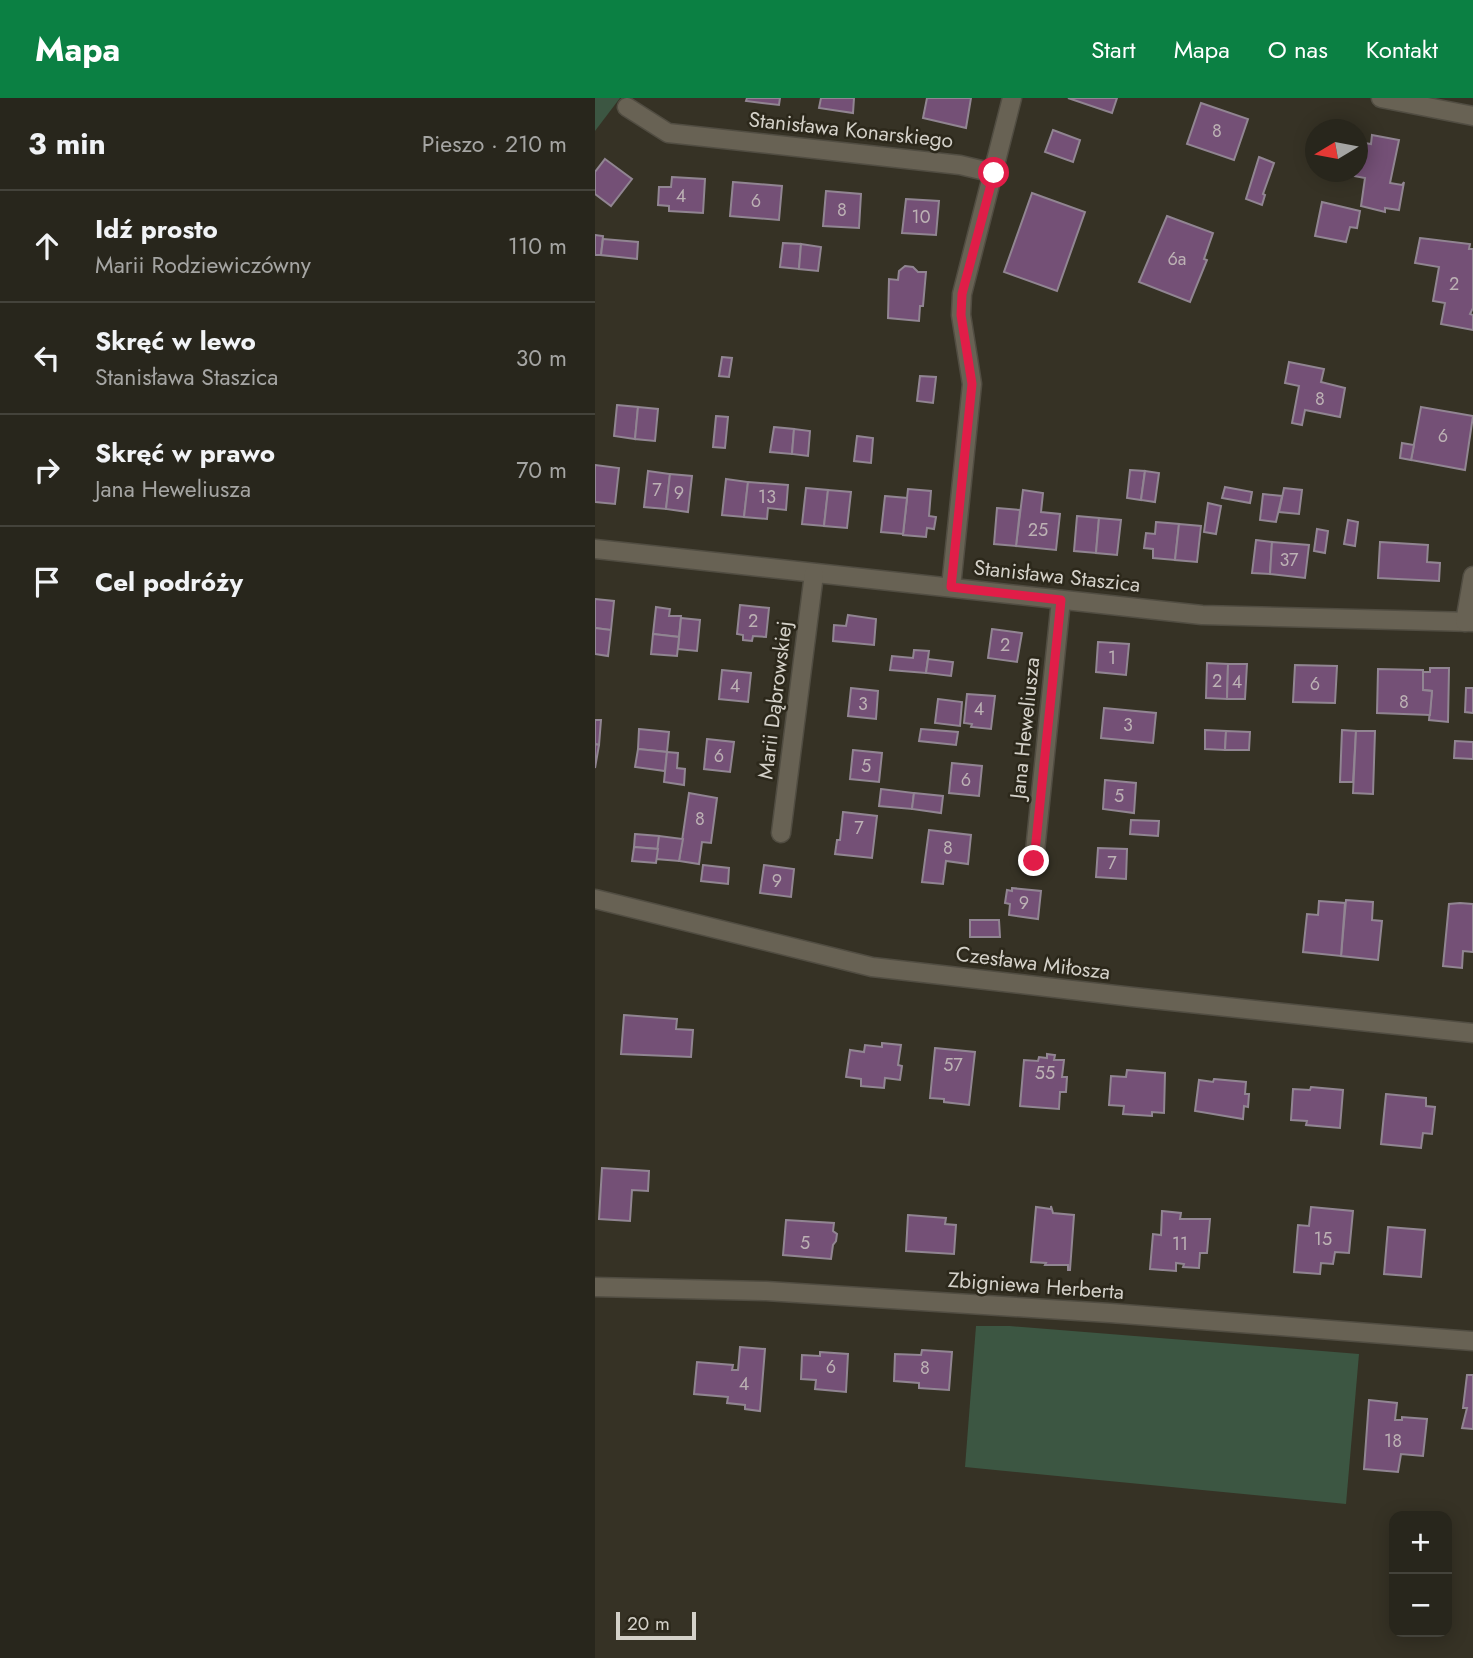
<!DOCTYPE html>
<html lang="pl">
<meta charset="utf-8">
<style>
body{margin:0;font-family:Jost,sans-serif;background:#343229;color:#f1f3f6}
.controls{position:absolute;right:21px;bottom:21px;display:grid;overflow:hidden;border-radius:14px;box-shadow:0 4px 18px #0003}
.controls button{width:63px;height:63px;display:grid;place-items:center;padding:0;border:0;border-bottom:2px solid #44433b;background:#28261c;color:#f1f3f6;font:35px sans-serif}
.compass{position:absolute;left:710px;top:21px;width:63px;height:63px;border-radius:50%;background:#28261c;box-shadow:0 4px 18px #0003;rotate:260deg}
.scale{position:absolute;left:21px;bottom:18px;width:80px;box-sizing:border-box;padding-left:7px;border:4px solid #d4d1c9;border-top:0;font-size:19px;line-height:24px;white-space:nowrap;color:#d4d1c9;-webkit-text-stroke:5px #2c281b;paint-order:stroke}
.stop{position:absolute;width:21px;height:21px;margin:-16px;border:5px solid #e11d48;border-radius:50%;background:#fff}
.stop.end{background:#e11d48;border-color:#fff;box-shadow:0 2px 7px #0008}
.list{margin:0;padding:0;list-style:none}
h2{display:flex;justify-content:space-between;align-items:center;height:91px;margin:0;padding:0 28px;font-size:30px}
h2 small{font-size:23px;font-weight:400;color:#a5a5a3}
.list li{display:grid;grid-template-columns:46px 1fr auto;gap:21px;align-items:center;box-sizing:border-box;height:112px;padding:0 28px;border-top:2px solid #44433b}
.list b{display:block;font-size:26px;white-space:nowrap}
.list p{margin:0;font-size:23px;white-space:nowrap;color:#a5a5a3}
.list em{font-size:23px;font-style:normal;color:#a5a5a3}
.icon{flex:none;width:38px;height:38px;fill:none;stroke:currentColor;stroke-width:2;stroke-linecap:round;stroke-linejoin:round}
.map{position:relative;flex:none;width:878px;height:1560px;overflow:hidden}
header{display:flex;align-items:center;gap:42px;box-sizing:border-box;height:98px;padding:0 35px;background:#0b8043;color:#fff}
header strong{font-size:33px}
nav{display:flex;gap:38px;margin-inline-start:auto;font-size:24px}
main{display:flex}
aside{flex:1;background:#28261c}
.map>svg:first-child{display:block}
.green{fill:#3c5642}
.building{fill:#745076;stroke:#918592;stroke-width:2}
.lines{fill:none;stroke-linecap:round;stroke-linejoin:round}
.minor-casing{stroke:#514d42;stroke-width:21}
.minor{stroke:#686254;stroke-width:18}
.route{stroke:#e11d48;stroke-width:9}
.labels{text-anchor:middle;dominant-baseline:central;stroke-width:5;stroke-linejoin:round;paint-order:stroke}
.number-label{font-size:18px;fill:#bcb1b4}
.street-label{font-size:21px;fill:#d4d1c9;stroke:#2c281b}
</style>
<header>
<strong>Mapa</strong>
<nav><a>Start</a><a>Mapa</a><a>O nas</a><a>Kontakt</a></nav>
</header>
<main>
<aside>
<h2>3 min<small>Pieszo · 210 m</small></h2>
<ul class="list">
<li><svg class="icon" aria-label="ahead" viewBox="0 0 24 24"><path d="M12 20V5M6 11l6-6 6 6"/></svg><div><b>Idź prosto</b><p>Marii Rodziewiczówny</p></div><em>110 m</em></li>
<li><svg class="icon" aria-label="left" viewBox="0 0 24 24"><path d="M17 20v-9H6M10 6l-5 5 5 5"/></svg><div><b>Skręć w lewo</b><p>Stanisława Staszica</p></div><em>30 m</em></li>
<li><svg class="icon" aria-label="right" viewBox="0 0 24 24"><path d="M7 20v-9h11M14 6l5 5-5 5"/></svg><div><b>Skręć w prawo</b><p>Jana Heweliusza</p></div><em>70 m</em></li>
<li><svg class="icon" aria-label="arrive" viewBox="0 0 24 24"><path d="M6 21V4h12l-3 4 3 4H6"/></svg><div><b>Cel podróży</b></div></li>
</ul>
</aside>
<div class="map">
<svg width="878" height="1560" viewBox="0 0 878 1560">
<rect width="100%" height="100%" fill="#363225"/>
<g class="green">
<polygon points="0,0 25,0 0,33"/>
<polygon points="381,1228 415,1228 764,1256 751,1406 370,1369"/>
</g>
<g class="building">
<polygon points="152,0 185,0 184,7 151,3"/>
<polygon points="226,0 259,0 258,15 224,10"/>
<polygon points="332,0 376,0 371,30 328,20"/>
<polygon points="473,0 522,0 517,15"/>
<polygon points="606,5 653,21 639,62 592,46"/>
<polygon points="458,32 485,42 478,64 450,54"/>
<polygon points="777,37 804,42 795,85 807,87 809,84 804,112 790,110 790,114 766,108 770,80 738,74 762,74 762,44 776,46"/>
<polygon points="664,59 679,65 668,96 670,97 667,107 651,101"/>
<polygon points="10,61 37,81 16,108 0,96 0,74"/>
<polygon points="77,79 110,81 108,115 74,113 74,108 63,107 64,89 76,89"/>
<polygon points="138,84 187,88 184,122 135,118"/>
<polygon points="231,93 266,96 264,130 228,128"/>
<polygon points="437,95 490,114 462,193 409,174"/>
<polygon points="311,101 344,103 341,137 307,135"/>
<polygon points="727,104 765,113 762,130 755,129 751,144 720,138"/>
<polygon points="572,118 618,135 609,161 612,162 595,204 544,184"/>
<polygon points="0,137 8,138 6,157 0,157"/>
<polygon points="825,140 875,146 874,151 878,151 878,210 875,216 878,217 878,232 846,226 850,205 838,203 844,169 820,165"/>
<polygon points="8,141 43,144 42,161 6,157"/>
<polygon points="188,145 206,146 204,171 185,169"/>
<polygon points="206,146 226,149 223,173 204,171"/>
<polygon points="310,168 318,169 323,174 331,174 328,208 325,208 324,223 293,220 294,181 303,182 304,173"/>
<polygon points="127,259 137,260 134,279 124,278"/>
<polygon points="694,264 729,271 726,284 750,290 745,319 710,312 707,327 697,325 704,288 690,285"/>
<polygon points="325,278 341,279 338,305 322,303"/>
<polygon points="22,307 43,309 40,341 19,338"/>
<polygon points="43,309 63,311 60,343 40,341"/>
<polygon points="826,309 878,318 870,372 816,362"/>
<polygon points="121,318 133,319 130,350 118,349"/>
<polygon points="179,329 199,331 197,356 175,354"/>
<polygon points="199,331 215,333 213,358 197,356"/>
<polygon points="262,338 278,340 276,365 259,363"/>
<polygon points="807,345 819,347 816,362 805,360"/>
<polygon points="0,367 24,370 20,406 0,404"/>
<polygon points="535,372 550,373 546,402 532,400"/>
<polygon points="53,373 75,376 71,411 49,409"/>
<polygon points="550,373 564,375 560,404 546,402"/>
<polygon points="75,376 97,378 93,414 71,411"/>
<polygon points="131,381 153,384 149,419 127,417"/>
<polygon points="153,384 193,387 191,412 173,410 172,421 149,419"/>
<polygon points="630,389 657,394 655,405 627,400"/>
<polygon points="211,390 233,392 229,428 207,426"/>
<polygon points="689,390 707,392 704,416 684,414"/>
<polygon points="313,391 336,393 334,418 341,419 339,431 332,430 331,439 308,437"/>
<polygon points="233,392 256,394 252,430 229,428"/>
<polygon points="428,392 448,395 446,414 465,416 461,452 421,448"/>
<polygon points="668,396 687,398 681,424 665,422"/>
<polygon points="290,398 312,400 308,436 286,434"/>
<polygon points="613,405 626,408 621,436 609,434"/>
<polygon points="402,410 425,412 421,448 399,446"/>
<polygon points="482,418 504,420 501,455 479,453"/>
<polygon points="504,420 526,422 522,457 501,455"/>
<polygon points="753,422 763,424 760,448 749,446"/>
<polygon points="561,424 584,426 580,462 558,460 558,451 549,450 551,435 560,436"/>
<polygon points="584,426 606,428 602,464 580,462"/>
<polygon points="722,431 733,433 730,455 719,453"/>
<polygon points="661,442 677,444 675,476 657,475"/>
<polygon points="677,444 714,447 710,480 675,476"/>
<polygon points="785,444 833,447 832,464 845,465 844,483 783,480"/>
<polygon points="0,501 19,503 16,532 0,530"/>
<polygon points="145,507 174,510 171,539 158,538 157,543 148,542 148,537 142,536"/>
<polygon points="61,509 75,511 74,518 86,518 84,539 58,536"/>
<polygon points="253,517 281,521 279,547 238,543 239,527 251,528"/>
<polygon points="86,520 105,522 102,553 83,551"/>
<polygon points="0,530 16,532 13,558 0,556"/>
<polygon points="397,531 427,535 422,564 393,560"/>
<polygon points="58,536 84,539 82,558 56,556"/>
<polygon points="503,544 534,546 531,577 501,574"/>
<polygon points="319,552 334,553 331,575 295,572 297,558 318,560"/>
<polygon points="333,561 358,564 356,578 331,575"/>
<polygon points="612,565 633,566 632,601 611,600"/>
<polygon points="633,566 652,566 650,601 632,601"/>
<polygon points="700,567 742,568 740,605 698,604"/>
<polygon points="835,570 854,570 853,624 834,622 837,593 828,592 828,574 835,574"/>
<polygon points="783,571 828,572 828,592 837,593 835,617 782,615"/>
<polygon points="127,572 156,575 153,604 124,601"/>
<polygon points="256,590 283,593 281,621 253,618"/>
<polygon points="871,590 878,590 878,615 870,614"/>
<polygon points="372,596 400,598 396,631 376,629 377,626 369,625"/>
<polygon points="343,601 367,604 365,628 340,625"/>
<polygon points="509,610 561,615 558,645 506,640"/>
<polygon points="0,622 6,622 4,647 0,646"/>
<polygon points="44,631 74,634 72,654 43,651"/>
<polygon points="326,631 363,634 361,647 324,643"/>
<polygon points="610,632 631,633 630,652 610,651"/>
<polygon points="747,632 761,633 758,684 745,684"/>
<polygon points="631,633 655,634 654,652 630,652"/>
<polygon points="761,633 780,633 778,696 758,695"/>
<polygon points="112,641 139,644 135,674 109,671"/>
<polygon points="860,643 878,644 878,661 859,660"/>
<polygon points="0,646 4,647 0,670"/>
<polygon points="43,651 72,654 70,673 40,669"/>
<polygon points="258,652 287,655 284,684 255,681"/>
<polygon points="72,654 83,655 82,670 90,671 89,687 69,684"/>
<polygon points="357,665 387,668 384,698 354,695"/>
<polygon points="510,682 541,685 539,715 508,711"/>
<polygon points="286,691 319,695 317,711 284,708"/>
<polygon points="94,695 122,700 116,745 107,744 104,766 84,763"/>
<polygon points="319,695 348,698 346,715 317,711"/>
<polygon points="248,714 282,718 277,760 240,756 242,742 245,742"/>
<polygon points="536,722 564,723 563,738 535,736"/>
<polygon points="334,732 376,737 373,766 351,763 348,786 327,784"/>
<polygon points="40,736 64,738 63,751 39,749"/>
<polygon points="64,738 88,741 84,763 61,761"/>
<polygon points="39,749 63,751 61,765 37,763"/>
<polygon points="503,750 532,751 531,781 501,779"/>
<polygon points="108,767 134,770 133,786 106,783"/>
<polygon points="169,767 199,771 196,799 165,795"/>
<polygon points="417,790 446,793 443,821 414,817 415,806 410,805 412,792 417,793"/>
<polygon points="751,802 778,804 777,822 787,823 783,862 746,858"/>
<polygon points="724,803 750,805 746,858 708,854 712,816 723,817"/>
<polygon points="865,805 878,806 878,854 868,853 867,870 848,868 854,806"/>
<polygon points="375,822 404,822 405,839 375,839"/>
<polygon points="29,917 82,921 81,931 98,932 96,959 26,956"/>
<polygon points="287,945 306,947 303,967 307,968 305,982 290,980 289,990 266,988 266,981 251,979 255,952 269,954 270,947 287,949"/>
<polygon points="340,950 380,954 374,1007 349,1004 349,1001 335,1000"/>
<polygon points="452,956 460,957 459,962 469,962 467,979 472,979 471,994 465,994 464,1011 425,1008 429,962 443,963 444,959 452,960"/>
<polygon points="532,972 570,975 569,1015 557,1014 557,1018 528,1016 529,1008 514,1007 516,978 531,979"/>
<polygon points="619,981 651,984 650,996 654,996 653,1009 649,1008 648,1021 600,1013 604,982 618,984"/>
<polygon points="716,989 748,992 745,1030 711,1027 712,1023 696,1022 698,991 715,992"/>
<polygon points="791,996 831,1000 831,1008 840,1009 837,1036 828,1035 826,1050 786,1046"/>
<polygon points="7,1070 54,1073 53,1093 37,1092 35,1123 4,1121"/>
<polygon points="456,1108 458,1115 479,1117 475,1172 473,1172 473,1167 450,1167 451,1165 436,1164 441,1109 456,1111"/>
<polygon points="716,1109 758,1113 754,1155 740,1154 738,1166 726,1165 725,1176 699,1174 703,1127 714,1128"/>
<polygon points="567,1113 586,1115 585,1121 615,1121 612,1155 605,1155 604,1170 588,1169 589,1166 581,1165 581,1173 555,1171 558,1136 566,1137"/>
<polygon points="313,1117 351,1120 350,1126 361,1127 359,1156 311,1153"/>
<polygon points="191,1122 239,1125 238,1133 242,1136 241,1143 238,1147 236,1161 188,1157"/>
<polygon points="793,1129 830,1132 826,1179 789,1176"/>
<polygon points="145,1249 170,1251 165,1313 150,1311 150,1307 132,1305 133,1299 99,1296 102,1264 138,1267 137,1272 143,1272"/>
<polygon points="327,1252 357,1254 354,1292 324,1290 324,1285 299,1283 300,1256 326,1257"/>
<polygon points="225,1254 253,1256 251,1294 220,1291 221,1282 206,1281 207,1257 225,1258"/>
<polygon points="872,1277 878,1277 878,1331 867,1330 872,1310 868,1310"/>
<polygon points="774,1302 802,1305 800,1322 807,1322 807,1319 832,1321 828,1358 806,1356 803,1374 769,1371"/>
</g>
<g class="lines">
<defs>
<g id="minor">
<polyline points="786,0 878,18"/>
<polyline points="32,9 73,35 365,67 399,75"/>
<polyline points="0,451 607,517 878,524"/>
<polyline points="356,489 377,286 366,217 367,196 417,0"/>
<polyline points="870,524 878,478"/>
<polyline points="186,735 219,476"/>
<polyline points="439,763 466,502"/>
<polyline points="0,801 277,869 538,899 878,935"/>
<polyline points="0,1189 171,1193 515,1215 878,1243"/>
</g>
</defs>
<use href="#minor" class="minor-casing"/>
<use href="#minor" class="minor"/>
</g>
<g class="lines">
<polyline class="route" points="399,75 367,196 366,217 377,286 356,489 466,502 439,763"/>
</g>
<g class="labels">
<g class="number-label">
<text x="622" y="33">8</text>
<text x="86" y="98">4</text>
<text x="161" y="103">6</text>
<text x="247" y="112">8</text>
<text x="326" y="119">10</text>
<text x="582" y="161">6a</text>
<text x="859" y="186">2</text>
<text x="725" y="301">8</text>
<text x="848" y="338">6</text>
<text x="62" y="392">7</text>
<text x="84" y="395">9</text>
<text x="172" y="399">13</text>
<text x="443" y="432">25</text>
<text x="694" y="462">37</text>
<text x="158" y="523">2</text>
<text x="410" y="547">2</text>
<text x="517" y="560">1</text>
<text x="622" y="583">2</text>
<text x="642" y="584">4</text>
<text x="720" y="586">6</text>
<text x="140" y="588">4</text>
<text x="809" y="604">8</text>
<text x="268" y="606">3</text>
<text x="384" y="611">4</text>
<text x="533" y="627">3</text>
<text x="124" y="658">6</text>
<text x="271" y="668">5</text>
<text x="371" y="682">6</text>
<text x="524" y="698">5</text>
<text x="105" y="721">8</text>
<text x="264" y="730">7</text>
<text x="353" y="750">8</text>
<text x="517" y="765">7</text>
<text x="182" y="783">9</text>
<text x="429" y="805">9</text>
<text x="358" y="967">57</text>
<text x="450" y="975">55</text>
<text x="728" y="1141">15</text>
<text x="210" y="1145">5</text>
<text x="585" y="1146">11</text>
<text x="236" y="1269">6</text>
<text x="330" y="1270">8</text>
<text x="149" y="1286">4</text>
<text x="798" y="1343">18</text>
</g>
<g class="street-label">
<text transform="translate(256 32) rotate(6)">Stanisława Konarskiego</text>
<text transform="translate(462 478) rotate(6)">Stanisława Staszica</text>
<text transform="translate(180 602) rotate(-83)">Marii Dąbrowskiej</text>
<text transform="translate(430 630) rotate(-84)">Jana Heweliusza</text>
<text transform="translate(438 865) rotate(7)">Czesława Miłosza</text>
<text transform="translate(441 1188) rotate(4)">Zbigniewa Herberta</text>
</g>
</g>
</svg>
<div class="controls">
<button>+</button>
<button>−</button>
</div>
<svg class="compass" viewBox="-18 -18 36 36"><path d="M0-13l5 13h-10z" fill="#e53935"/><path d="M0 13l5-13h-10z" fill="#a5a5a3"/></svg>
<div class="scale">20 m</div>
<div class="stop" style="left:399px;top:75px"></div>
<div class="stop end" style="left:439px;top:763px"></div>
</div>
</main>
